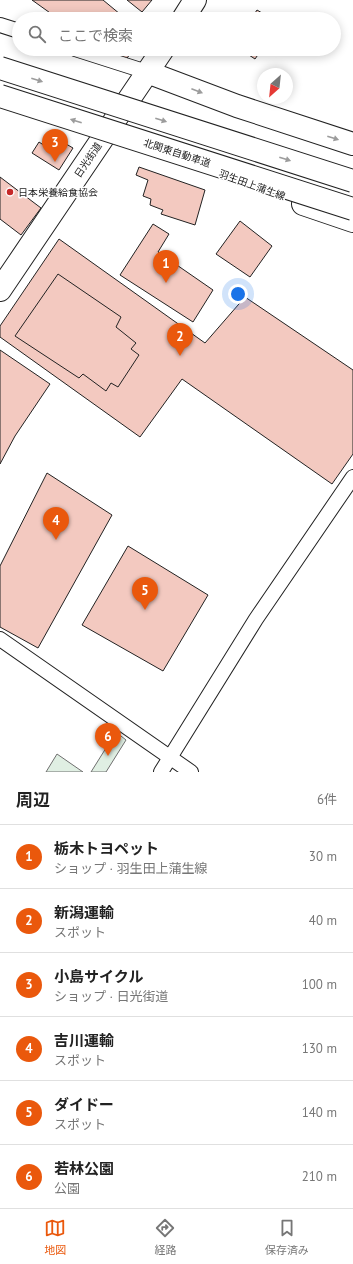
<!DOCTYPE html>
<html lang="ja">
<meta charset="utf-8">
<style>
body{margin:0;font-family:"PT Sans","Noto Sans JP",sans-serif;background:#f2f2f2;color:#222}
.compass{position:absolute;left:257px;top:68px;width:36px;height:36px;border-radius:50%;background:#fff;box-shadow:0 2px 10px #0003;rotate:207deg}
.you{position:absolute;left:238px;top:294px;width:14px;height:14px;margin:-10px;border:3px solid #fff;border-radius:50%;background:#1a73e8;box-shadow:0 0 0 6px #1a73e833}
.badge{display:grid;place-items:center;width:26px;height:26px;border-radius:50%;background:#ea580c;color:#fff;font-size:13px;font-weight:700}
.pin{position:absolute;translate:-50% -33px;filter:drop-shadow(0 1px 2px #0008)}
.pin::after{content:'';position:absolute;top:21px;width:14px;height:12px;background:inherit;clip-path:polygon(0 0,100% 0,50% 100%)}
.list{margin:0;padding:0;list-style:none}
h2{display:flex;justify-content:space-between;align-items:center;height:52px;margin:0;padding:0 16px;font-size:17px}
h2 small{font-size:13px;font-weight:400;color:#767676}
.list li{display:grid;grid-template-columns:26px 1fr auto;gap:12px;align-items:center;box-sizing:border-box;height:64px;padding:0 16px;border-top:1px solid #e0e0e0}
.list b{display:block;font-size:15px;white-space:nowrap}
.list p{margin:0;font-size:13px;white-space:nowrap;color:#767676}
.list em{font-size:13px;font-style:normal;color:#767676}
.icon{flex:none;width:22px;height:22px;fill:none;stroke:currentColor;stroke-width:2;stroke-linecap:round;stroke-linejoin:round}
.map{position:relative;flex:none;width:353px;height:772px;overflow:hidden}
.search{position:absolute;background:#fff;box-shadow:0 2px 10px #0003;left:12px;right:12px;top:12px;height:44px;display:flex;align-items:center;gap:10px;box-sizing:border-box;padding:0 14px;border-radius:22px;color:#767676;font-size:15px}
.sheet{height:436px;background:#fff}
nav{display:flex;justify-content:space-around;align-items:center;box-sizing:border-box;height:56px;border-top:1px solid #e0e0e0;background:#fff;font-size:11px;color:#767676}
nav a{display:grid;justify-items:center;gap:2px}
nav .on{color:#ea580c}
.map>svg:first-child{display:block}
.green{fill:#e0efe3;stroke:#6f6f6f}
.building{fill:#f3c9c0;stroke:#222}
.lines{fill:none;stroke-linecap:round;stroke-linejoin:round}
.minor-casing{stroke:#222;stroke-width:16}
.primary-casing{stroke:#222;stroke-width:24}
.trunk-casing{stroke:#222;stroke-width:24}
.minor{stroke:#fff;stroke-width:14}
.primary{stroke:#fff;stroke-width:22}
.trunk{stroke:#fff;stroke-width:22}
.motorway-bridge-casing{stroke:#222;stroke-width:24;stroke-linecap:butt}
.motorway-bridge{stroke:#fff;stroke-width:22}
.oneway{fill:#9c9c9c}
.poi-dot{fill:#c62828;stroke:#fff;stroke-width:1.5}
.labels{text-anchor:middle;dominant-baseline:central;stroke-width:3;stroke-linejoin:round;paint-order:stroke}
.street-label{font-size:10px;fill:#222;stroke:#fff}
.poi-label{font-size:10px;fill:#222;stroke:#fff;text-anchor:start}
</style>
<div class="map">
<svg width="353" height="772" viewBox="0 0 353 772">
<rect width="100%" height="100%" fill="#fff"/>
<g class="green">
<polygon points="116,732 126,740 106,772 91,772"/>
<polygon points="57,754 83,772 46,772"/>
</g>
<g class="building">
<polygon points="32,0 103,0 126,19 50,19 53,15"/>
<polygon points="127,0 152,0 142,12"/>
<polygon points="257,10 272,19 251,19"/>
<polygon points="93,49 134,49 124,62"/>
<polygon points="240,49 262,49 255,59"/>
<polygon points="54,137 73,148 59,170 32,153 39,142 48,148"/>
<polygon points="139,167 205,190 195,225 161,214 163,210 150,205 151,199 143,196 148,180 136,175"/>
<polygon points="0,177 41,208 21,235 0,219"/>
<polygon points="240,221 272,246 250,277 216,254"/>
<polygon points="153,224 169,234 158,252 213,290 193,322 120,275"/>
<polygon points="59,239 205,343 245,297 353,370 353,454 332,484 182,379 140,437 0,337 0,326"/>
<polygon points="58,274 121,317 116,327 136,343 131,349 139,355 118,387 111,383 106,391 83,374 79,378 15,336"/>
<polygon points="0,350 50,384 15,436 0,464"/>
<polygon points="47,473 112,515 38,648 0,627 0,566"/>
<polygon points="128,546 208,595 163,671 82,625"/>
</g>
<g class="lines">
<defs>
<g id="minor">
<polyline points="0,25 19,31"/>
<polyline points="75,49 147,72"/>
<polyline points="0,639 191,772"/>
<polyline points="161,772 256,619 353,477"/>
</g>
<g id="primary">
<polyline points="147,72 237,106 353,144"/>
<polyline points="303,204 353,221"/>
</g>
<g id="trunk">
<polyline points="183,19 195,0"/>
<polyline points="0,290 163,49"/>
</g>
</defs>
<use href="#minor" class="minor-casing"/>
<use href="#primary" class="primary-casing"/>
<use href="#trunk" class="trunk-casing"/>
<use href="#minor" class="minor"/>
<use href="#primary" class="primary"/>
<use href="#trunk" class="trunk"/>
<defs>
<g id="motorway-bridge">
<polyline points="0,68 353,181"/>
<polyline points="0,96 353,209"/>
</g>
</defs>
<use href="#motorway-bridge" class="motorway-bridge-casing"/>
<use href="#motorway-bridge" class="motorway-bridge"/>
</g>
<defs><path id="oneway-solid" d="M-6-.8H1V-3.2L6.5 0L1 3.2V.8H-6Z"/></defs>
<g class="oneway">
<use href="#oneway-solid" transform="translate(37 80) rotate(18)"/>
<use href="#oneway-solid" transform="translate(197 91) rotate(21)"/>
<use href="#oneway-solid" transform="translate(161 120) rotate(18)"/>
<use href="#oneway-solid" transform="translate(76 121) rotate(-162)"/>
<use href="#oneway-solid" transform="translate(333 138) rotate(18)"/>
<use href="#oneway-solid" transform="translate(285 159) rotate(18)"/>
</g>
<circle class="poi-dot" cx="10" cy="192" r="4"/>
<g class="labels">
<g class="street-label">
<text transform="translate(177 153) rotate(18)">北関東自動車道</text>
<text transform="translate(88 160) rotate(-56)">日光街道</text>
<text transform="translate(252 185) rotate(20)">羽生田上蒲生線</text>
</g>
<g class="poi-label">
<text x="18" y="192">日本栄養給食協会</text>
</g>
</g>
</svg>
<svg class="compass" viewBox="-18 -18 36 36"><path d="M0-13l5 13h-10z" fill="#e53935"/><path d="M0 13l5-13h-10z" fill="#767676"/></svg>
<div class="you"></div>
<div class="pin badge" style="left:166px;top:283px">1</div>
<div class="pin badge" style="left:180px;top:356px">2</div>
<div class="pin badge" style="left:55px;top:162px">3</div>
<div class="pin badge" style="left:56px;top:540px">4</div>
<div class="pin badge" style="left:145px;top:610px">5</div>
<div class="pin badge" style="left:108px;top:756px">6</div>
<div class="search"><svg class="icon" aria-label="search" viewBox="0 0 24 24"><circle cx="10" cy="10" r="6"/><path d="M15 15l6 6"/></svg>ここで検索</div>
</div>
<section class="sheet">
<h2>周辺<small>6件</small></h2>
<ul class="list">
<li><span class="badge">1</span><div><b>栃木トヨペット</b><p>ショップ · 羽生田上蒲生線</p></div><em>30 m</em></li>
<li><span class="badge">2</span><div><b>新潟運輸</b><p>スポット</p></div><em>40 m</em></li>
<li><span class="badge">3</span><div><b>小島サイクル</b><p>ショップ · 日光街道</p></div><em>100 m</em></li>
<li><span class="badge">4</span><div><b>吉川運輸</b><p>スポット</p></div><em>130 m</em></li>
<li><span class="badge">5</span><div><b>ダイドー</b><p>スポット</p></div><em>140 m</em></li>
<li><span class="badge">6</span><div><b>若林公園</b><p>公園</p></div><em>210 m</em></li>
</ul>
</section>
<nav>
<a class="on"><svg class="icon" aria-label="map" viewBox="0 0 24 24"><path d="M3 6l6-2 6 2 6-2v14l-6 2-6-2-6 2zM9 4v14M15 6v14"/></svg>地図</a>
<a><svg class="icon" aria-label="directions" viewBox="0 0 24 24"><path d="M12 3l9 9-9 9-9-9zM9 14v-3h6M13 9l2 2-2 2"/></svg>経路</a>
<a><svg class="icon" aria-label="saved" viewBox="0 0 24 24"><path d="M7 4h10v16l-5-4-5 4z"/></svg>保存済み</a>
</nav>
